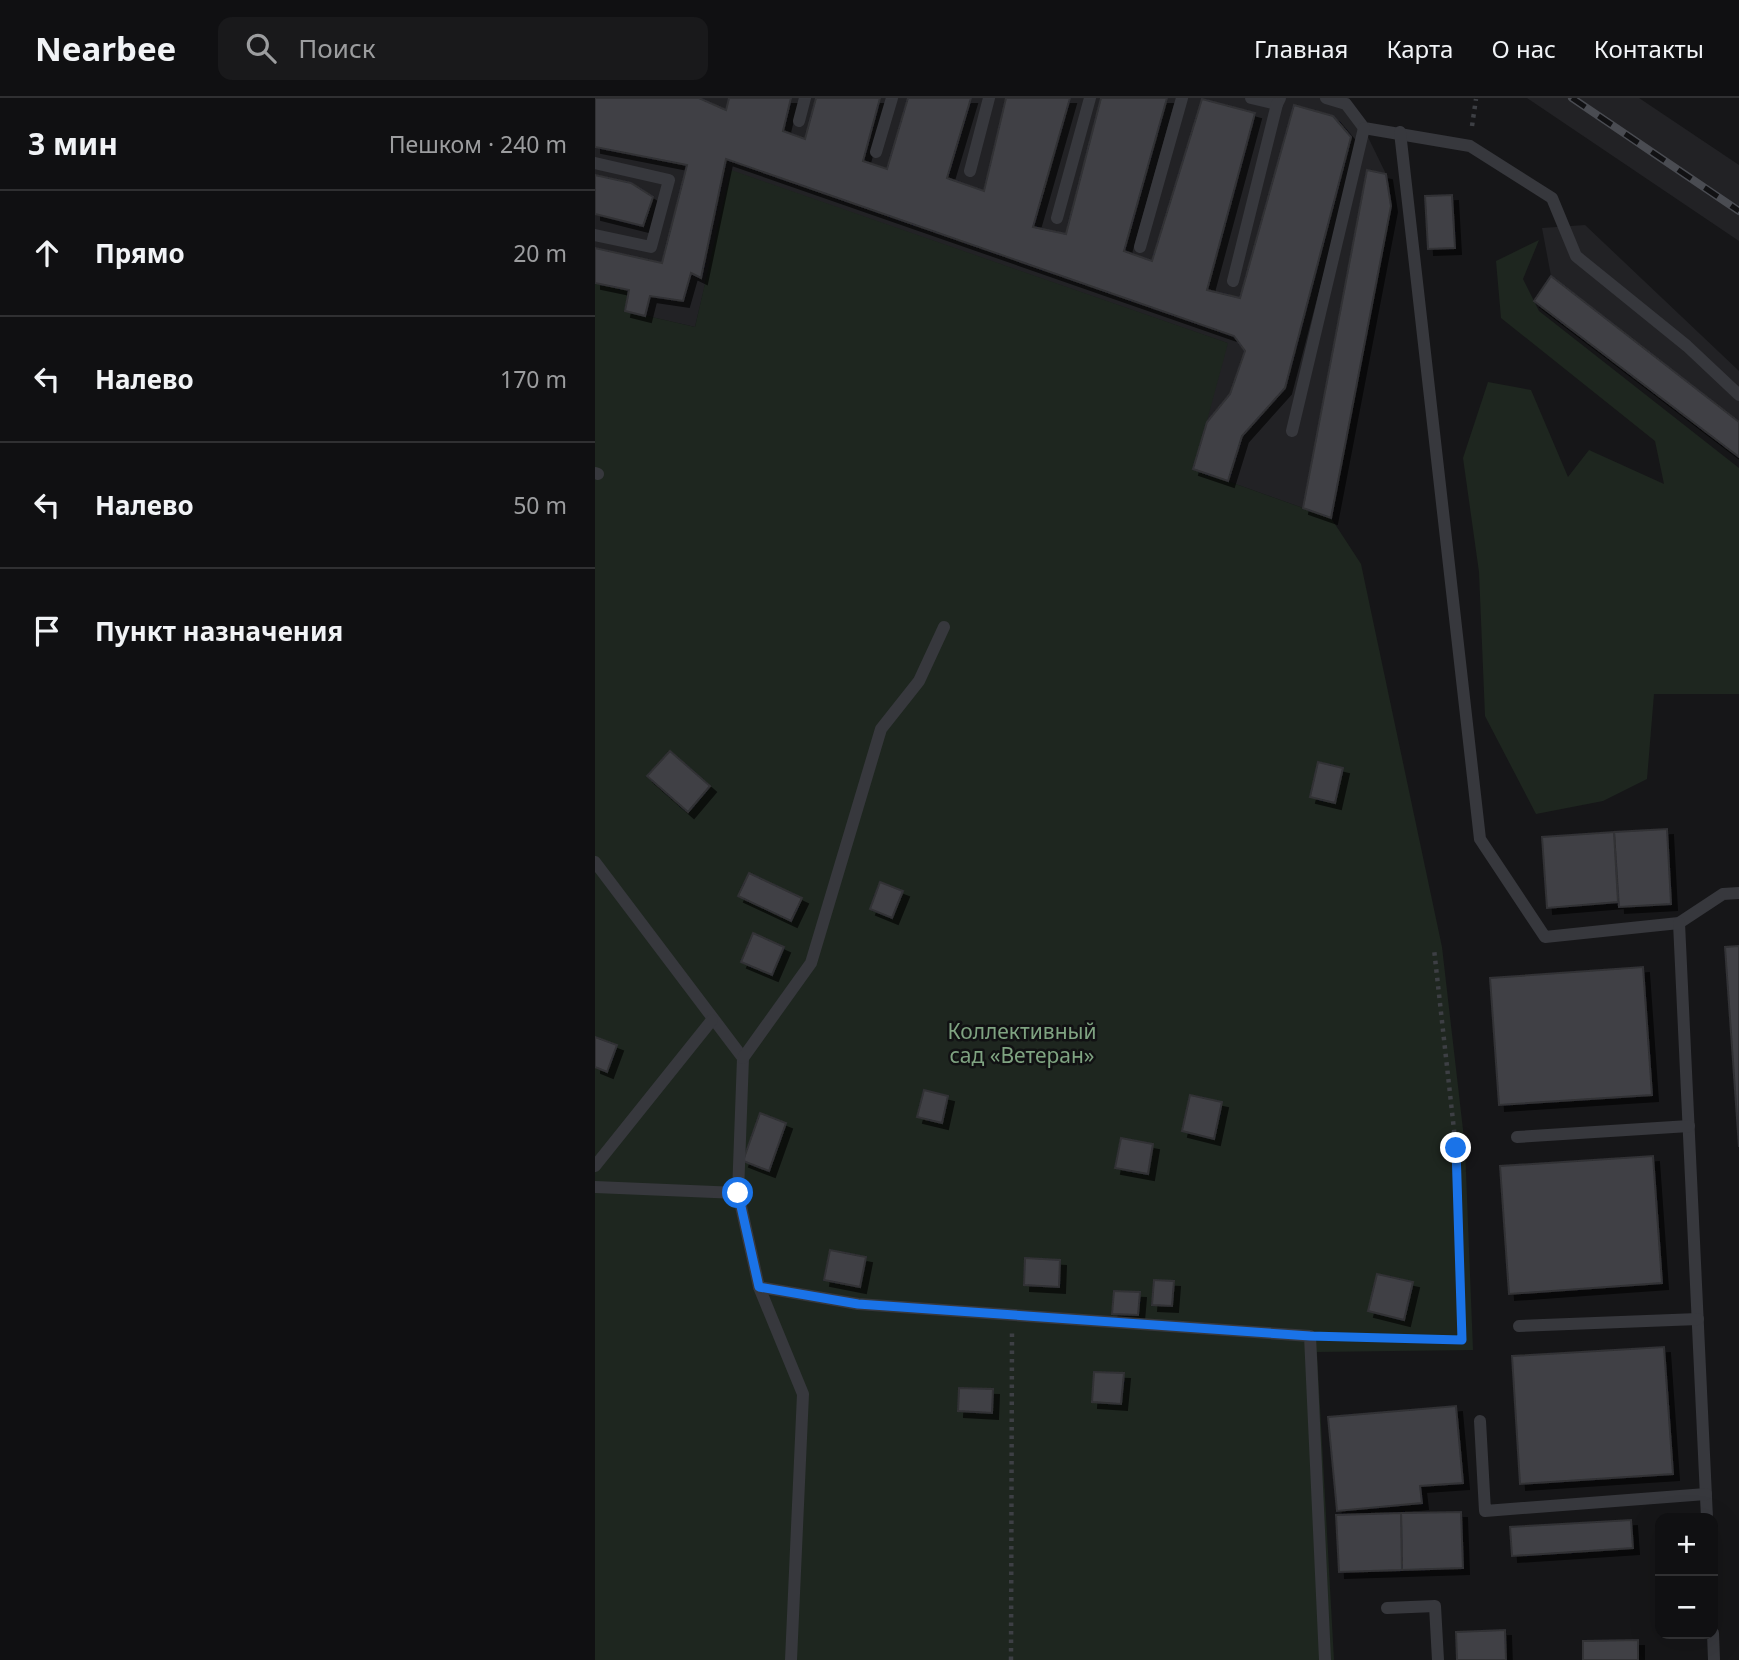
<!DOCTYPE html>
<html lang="ru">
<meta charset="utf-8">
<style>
body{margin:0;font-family:"Noto Sans",sans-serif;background:#19191b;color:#f1f3f6}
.controls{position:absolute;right:21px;bottom:21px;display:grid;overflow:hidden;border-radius:14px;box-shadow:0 7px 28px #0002}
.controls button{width:63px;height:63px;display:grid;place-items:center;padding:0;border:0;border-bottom:2px solid #303032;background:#101012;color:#f1f3f6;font:35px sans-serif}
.stop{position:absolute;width:21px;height:21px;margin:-16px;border:5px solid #1a73e8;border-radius:50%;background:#fff}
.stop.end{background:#1a73e8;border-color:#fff;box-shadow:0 2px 7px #0008}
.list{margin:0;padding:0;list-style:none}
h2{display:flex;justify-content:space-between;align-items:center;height:91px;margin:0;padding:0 28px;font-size:30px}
h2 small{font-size:23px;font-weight:400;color:#9c9d9f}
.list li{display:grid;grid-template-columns:46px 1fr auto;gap:21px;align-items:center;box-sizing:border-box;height:126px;padding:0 28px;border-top:2px solid #303032}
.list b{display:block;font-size:26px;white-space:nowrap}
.list em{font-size:23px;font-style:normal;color:#9c9d9f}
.icon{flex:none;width:38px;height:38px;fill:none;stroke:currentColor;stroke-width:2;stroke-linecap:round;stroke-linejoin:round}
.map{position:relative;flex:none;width:1144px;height:1562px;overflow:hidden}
header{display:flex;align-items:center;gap:42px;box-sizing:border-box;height:98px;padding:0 35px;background:#101012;border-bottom:2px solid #303032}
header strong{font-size:33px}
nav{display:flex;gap:38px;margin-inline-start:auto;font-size:24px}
.search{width:490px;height:63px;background:#19191b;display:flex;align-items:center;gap:18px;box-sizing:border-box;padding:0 24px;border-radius:14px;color:#9c9d9f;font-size:26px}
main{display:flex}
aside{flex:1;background:#101012}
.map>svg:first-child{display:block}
.built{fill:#222225}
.green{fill:#1e261f}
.building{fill:#404145;stroke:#303034;stroke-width:2;filter:url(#shadow)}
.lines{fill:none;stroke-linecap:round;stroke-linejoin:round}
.path{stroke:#3d3f44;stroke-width:4.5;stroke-dasharray:3.5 5;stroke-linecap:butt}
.service{stroke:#37383d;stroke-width:12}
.rail-casing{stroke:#4a4c52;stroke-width:8}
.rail{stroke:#111113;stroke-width:5;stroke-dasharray:16;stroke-linecap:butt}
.route{stroke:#1a73e8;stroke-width:9}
.labels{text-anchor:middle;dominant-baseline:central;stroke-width:5;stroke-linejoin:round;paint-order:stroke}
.park-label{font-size:21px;fill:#7fa381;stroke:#111113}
</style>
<header>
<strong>Nearbee</strong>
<div class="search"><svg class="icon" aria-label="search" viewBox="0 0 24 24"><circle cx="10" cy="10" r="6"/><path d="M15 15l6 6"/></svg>Поиск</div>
<nav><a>Главная</a><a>Карта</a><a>О нас</a><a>Контакты</a></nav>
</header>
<main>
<aside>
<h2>3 мин<small>Пешком · 240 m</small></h2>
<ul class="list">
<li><svg class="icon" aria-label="ahead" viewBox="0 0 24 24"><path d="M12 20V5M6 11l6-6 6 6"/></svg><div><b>Прямо</b></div><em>20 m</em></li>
<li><svg class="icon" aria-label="left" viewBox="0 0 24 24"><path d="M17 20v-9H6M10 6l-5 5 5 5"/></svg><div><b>Налево</b></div><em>170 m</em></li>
<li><svg class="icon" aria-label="left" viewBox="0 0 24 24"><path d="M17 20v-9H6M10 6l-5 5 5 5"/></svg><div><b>Налево</b></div><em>50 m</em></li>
<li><svg class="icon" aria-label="arrive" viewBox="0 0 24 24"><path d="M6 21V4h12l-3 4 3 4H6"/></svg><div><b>Пункт назначения</b></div></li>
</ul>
</aside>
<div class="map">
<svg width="1144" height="1562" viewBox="0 0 1144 1562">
<defs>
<filter id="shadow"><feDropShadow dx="6" dy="6" stdDeviation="0" flood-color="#0009"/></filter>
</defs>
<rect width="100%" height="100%" fill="#161618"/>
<g class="built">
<polygon points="0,0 754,0 791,76 796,108 736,420 598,371 632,245 137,73 100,229 30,213 0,185"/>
<polygon points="932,0 1044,0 1144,67 1144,143"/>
<polygon points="990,127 1144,273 1144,359 939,203 956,178 947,130"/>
</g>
<g class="green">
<polygon points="136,72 633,245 599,371 736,420 766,466 847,849 870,1049 878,1252 722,1254 739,1562 0,1562 0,185 34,192 31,213 100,229"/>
<polygon points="944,142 928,181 944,213 1144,370 1144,596 1059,596 1052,681 1008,703 941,716 890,618 884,474 868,360 893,284 936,292 973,379 994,352 1069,386 1060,343 906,220 901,163"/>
</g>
<g class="building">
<polygon points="0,0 104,0 131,12 134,0 196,0 188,33 210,41 221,0 285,0 268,63 292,71 313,0 376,0 352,80 389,93 411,0 475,0 438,129 471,136 506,0 572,0 529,153 557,163 607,1 660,15 612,192 645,200 699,7 738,18 756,39 690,290 647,338 633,383 598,371 612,324 635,296 650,253 639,238 131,61 106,180 96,175 88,203 55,198 50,218 30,213 34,192 0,185 0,150 67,165 92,67 0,49"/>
<polygon points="772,72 791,76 796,108 736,420 708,410"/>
<polygon points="0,77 36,85 58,99 48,128 0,116"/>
<polygon points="857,97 860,150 833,151 830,98"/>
<polygon points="956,178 1144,324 1144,359 939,203"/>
<polygon points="75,653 115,688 93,714 52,678"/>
<polygon points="723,664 748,670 740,705 715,699"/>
<polygon points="1072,731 1076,806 1024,809 1019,734"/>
<polygon points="1019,734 1023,804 952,810 947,739"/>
<polygon points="154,775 207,800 196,823 143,798"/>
<polygon points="285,784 308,793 297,820 275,811"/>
<polygon points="158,835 189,849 177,877 146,864"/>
<polygon points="1144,848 1144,1049 1130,849"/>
<polygon points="1048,869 1057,997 904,1007 895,880"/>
<polygon points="0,939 22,947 12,974 0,969"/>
<polygon points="329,992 353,998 347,1025 322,1019"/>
<polygon points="595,997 627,1004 619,1041 587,1033"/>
<polygon points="165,1015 191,1025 174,1073 148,1063"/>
<polygon points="526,1040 558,1046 553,1076 520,1070"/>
<polygon points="1058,1058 1067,1185 914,1196 905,1068"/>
<polygon points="235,1152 271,1159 265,1189 229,1182"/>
<polygon points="430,1160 465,1162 464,1189 429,1187"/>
<polygon points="782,1176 818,1184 809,1222 773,1213"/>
<polygon points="559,1182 579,1183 577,1208 557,1207"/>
<polygon points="519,1193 545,1194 543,1217 517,1216"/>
<polygon points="1069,1249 1078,1376 925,1386 917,1258"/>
<polygon points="499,1274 529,1275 526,1306 497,1304"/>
<polygon points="364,1290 398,1291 397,1315 363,1313"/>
<polygon points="861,1308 868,1385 825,1388 827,1405 742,1413 733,1319"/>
<polygon points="866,1414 868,1470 807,1472 806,1415"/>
<polygon points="806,1415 807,1472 744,1474 741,1417"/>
<polygon points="1036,1422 1038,1450 917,1458 915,1429"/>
<polygon points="910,1532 911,1562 862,1562 861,1534"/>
<polygon points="1043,1542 1043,1562 988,1562 988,1543"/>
</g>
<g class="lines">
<g class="path">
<polyline points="877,28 881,1"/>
<polyline points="734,1238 867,1242 861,1050 839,851"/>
<polyline points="416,1562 417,1234"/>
</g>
<g class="service">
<polyline points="656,0 682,6 685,0"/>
<polyline points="731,0 751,6 769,30 875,48 957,100 981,158 1092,248 1144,297"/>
<polyline points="204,23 210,0"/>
<polyline points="805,34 885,741 950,839 1084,825 1128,796 1144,795"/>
<polyline points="281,54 297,0"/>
<polyline points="0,65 74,82 56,149 0,137"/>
<polyline points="375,73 394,0"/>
<polyline points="462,120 495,0"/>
<polyline points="545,149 587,0"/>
<polyline points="638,183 682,6"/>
<polyline points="697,333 769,30"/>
<polyline points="0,375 3,376"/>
<polyline points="0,764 148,960 143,1095 164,1189 208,1296 196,1562"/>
<polyline points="1084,825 1112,1420"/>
<polyline points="148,960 216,865 286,631 324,583 349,529"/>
<polyline points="922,1039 1094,1028"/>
<polyline points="0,1068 117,922"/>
<polyline points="0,1089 143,1095"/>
<polyline points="164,1189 263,1206 715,1238 730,1562"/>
<polyline points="924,1228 1103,1221"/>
<polyline points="885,1323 890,1413 1111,1396"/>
<polyline points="792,1510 840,1508 843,1562"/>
<polyline points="1118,1535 1119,1562"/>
</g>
<defs>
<polyline id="rail" points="977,0 1144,113"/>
</defs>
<use href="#rail" class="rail-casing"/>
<use href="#rail" class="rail"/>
</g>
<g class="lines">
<polyline class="route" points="143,1095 164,1189 263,1206 715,1238 867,1242 861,1050"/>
</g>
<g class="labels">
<g class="park-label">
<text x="427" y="933">Коллективный<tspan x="427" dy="24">сад «Ветеран»</tspan></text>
</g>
</g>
</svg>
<div class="controls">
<button>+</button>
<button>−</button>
</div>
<div class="stop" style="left:143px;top:1095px"></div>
<div class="stop end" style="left:861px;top:1050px"></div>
</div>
</main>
